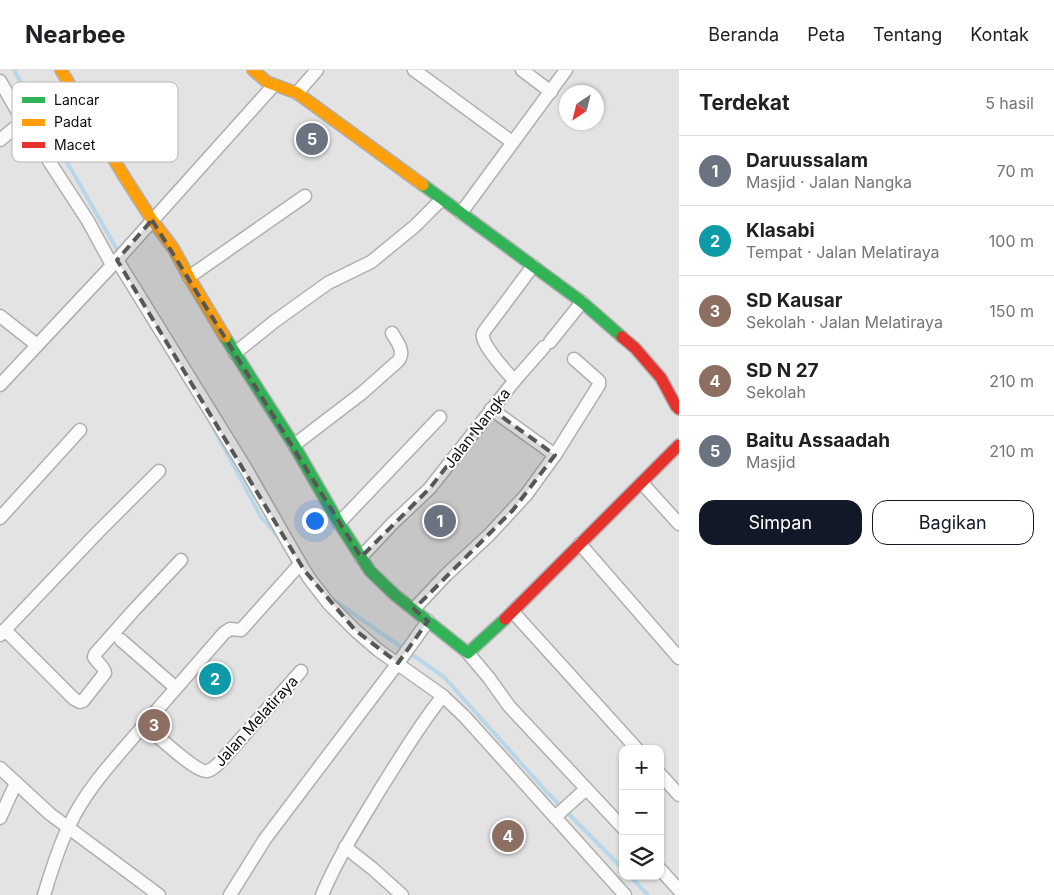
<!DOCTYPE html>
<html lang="id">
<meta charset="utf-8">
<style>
body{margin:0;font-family:Inter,sans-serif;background:#f2f2f2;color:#202124}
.controls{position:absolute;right:15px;bottom:15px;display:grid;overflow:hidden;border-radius:10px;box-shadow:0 1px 4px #0004}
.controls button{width:45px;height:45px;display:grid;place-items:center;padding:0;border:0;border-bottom:1px solid #e0e0e0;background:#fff;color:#202124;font:25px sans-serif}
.compass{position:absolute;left:559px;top:15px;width:45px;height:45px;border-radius:50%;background:#fff;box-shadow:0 1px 4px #0004;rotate:215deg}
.you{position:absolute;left:314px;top:450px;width:18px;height:18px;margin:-12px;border:4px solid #fff;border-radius:50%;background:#1a73e8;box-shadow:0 0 0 8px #1a73e833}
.badge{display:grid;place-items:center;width:32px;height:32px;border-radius:50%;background:#111827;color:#fff;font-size:16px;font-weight:700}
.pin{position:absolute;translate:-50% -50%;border:2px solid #fff;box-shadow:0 1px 5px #0006}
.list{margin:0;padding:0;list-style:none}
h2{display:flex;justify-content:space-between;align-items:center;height:65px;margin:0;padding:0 20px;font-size:21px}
h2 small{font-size:16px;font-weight:400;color:#757577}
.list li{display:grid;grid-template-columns:32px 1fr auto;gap:15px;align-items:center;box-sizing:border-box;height:70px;padding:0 20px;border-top:1px solid #e0e0e0}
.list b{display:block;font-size:19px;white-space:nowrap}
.list p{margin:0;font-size:16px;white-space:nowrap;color:#757577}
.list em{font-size:16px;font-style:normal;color:#757577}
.actions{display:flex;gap:10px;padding:15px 20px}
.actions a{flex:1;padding:11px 0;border:1px solid #111827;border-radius:15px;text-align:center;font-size:18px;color:#111827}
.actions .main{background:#111827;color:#fff}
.icon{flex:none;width:28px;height:28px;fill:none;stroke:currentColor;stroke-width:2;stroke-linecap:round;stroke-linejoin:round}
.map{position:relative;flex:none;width:679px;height:825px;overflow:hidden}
header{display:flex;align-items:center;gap:30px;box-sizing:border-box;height:70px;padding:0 25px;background:#fff;border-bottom:1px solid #e0e0e0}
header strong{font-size:24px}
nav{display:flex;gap:28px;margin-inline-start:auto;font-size:18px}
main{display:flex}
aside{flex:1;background:#fff}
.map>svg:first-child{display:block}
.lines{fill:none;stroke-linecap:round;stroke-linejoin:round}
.stream{stroke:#b9d7e9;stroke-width:4}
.street-casing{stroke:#afafaf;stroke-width:15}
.fast-casing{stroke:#afafaf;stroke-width:14}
.slow-casing{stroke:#afafaf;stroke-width:14}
.jam-casing{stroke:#afafaf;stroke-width:14}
.street{stroke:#fbfbfb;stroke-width:12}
.fast{stroke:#30b455;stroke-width:11}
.slow{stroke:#ff9f0a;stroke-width:11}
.jam{stroke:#e5322d;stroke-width:11}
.marked{fill:#575757;fill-opacity:0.2;stroke:#575757;stroke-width:4;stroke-dasharray:10 6;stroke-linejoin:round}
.labels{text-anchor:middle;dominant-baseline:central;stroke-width:4;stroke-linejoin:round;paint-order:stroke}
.street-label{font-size:15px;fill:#0b0c0c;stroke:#fff}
.key{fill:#fff;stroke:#b6b6b6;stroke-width:1}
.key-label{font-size:14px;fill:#0b0c0c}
</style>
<header>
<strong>Nearbee</strong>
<nav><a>Beranda</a><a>Peta</a><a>Tentang</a><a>Kontak</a></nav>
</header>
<main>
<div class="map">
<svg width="679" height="825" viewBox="0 0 679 825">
<rect width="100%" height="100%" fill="#e3e3e3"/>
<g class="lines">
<g class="stream">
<polyline points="14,0 119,183"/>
<polyline points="214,359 261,447 281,470"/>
<polyline points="331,528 444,607 545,720 623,799"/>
<polyline points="630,806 648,825"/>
</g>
<defs>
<g id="street">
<polyline points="414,0 512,72"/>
<polyline points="522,0 551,22"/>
<polyline points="0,11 23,51 88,151 112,195"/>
<polyline points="297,23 317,0"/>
<polyline points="0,70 23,51"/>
<polyline points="461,143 566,0"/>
<polyline points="117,190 246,399 304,500 309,508 329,534 355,560 378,580 443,626 465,647 625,825"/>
<polyline points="189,207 305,126"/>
<polyline points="0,246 37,275"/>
<polyline points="550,272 582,232"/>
<polyline points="235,283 275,251 328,213 371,192 415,156 441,130"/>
<polyline points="515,310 544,277"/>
<polyline points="0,315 117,190 274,15"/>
<polyline points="491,339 555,385"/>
<path d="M294,375L362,323L398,291C406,282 397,272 392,263"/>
<polyline points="642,413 679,454"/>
<polyline points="0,448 80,360"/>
<polyline points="339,453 440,347"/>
<polyline points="580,474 679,588"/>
<path d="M361,487L392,454L430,418L515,310C507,304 484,276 483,267C482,264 483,263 485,260L533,196"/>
<polyline points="414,539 446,505 489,465 526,425 555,385 599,315 599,311 574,289"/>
<polyline points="513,542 637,679"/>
<path d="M5,560L74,629L80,632L83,631L105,603C104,596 97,593 94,587L95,584L135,539L181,490"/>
<polyline points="0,565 98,462 159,401"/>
<polyline points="121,570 176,618"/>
<polyline points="468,583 489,608 509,636 623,758"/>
<polyline points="144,655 224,563 230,559 241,560 300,494"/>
<polyline points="0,698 50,744 159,825"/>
<polyline points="660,704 679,725"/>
<polyline points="555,747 586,719"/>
<polyline points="0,748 16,713"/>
<polyline points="345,777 373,799 402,825"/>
<polyline points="660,799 679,820"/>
<path d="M44,825C51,802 58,778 69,756C87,717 117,687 144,655C155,663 196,703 207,701C213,700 218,694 222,690L301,601"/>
<polyline points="230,825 265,769 398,593 428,551"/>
<path d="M322,825C338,787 360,753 381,718C401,687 419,655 443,626"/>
</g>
<g id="fast">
<polyline points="423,115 582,232 622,267"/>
<polyline points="225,267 294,375 339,453 370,501 395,525 468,583 505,549"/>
</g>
<g id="slow">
<polyline points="61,0 122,103 152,150 173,178 189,207 225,267"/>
<polyline points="253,0 267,12 297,23 423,115"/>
</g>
<g id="jam">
<polyline points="622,267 635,278 661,308 676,336 679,339"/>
<polyline points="505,549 679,375"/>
</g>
</defs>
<use href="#street" class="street-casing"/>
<use href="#fast" class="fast-casing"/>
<use href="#slow" class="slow-casing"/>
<use href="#jam" class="jam-casing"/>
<use href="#street" class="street"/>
<use href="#fast" class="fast"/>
<use href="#slow" class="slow"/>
<use href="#jam" class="jam"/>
</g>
<path class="marked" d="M152,150L361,487L430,418L491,339L555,385L513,440L414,539L428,551L398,593L355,560L304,500L117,190Z"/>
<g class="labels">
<g class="street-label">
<text transform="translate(477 358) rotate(-52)">Jalan Nangka</text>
<text transform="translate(256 651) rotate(-48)">Jalan Melatiraya</text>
</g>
</g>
<rect x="12" y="12" width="166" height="80" rx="8" class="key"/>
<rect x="22" y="27" width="23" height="6" fill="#30b455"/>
<rect x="22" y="49" width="23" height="7" fill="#ff9f0a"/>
<rect x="22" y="72" width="23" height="6" fill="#e5322d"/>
<g class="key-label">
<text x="54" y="35">Lancar</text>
<text x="54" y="57">Padat</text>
<text x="54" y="80">Macet</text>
</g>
</svg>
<div class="controls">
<button>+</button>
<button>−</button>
<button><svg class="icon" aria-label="layers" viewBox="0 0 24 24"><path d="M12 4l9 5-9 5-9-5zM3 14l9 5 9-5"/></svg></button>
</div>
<svg class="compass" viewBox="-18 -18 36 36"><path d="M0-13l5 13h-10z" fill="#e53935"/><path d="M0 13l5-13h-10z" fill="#757577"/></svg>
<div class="you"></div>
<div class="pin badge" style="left:440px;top:451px;background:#6b7280">1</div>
<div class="pin badge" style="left:215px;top:609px;background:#0f9aa8">2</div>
<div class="pin badge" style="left:154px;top:655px;background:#8d6e63">3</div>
<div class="pin badge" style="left:508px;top:766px;background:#8d6e63">4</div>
<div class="pin badge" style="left:312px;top:69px;background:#6b7280">5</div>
</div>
<aside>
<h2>Terdekat<small>5 hasil</small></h2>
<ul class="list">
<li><span class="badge" style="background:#6b7280">1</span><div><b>Daruussalam</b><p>Masjid · Jalan Nangka</p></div><em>70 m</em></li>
<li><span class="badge" style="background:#0f9aa8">2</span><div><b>Klasabi</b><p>Tempat · Jalan Melatiraya</p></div><em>100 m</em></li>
<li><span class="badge" style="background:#8d6e63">3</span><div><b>SD Kausar</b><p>Sekolah · Jalan Melatiraya</p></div><em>150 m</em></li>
<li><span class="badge" style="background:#8d6e63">4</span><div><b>SD N 27</b><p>Sekolah</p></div><em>210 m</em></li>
<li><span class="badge" style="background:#6b7280">5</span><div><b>Baitu Assaadah</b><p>Masjid</p></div><em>210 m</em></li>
</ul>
<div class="actions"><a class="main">Simpan</a><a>Bagikan</a></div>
</aside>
</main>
